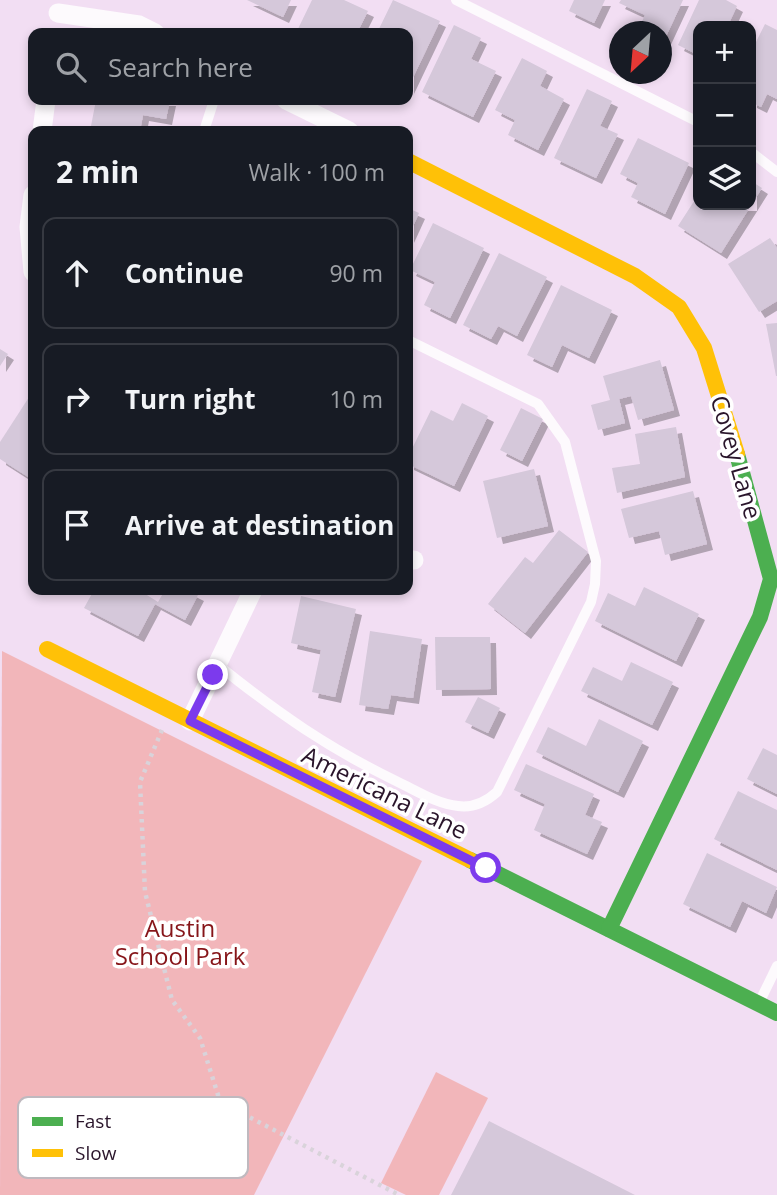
<!DOCTYPE html>
<meta charset="utf-8">
<style>
body{margin:0;font-family:"Open Sans",sans-serif;background:#20242c;color:#f1f3f6}
.controls{position:absolute;right:21px;top:21px;display:grid;overflow:hidden;border-radius:14px;box-shadow:0 4px 10px #0003}
.controls button{width:63px;height:63px;display:grid;place-items:center;padding:0;border:0;border-bottom:2px solid #363941;background:#171b24;color:#f1f3f6;font:35px sans-serif}
.compass{position:absolute;left:609px;top:21px;width:63px;height:63px;border-radius:50%;background:#171b24;box-shadow:0 4px 10px #0003;rotate:206deg}
.stop{position:absolute;width:21px;height:21px;margin:-16px;border:5px solid #7c3aed;border-radius:50%;background:#fff}
.stop.end{background:#7c3aed;border-color:#fff;box-shadow:0 2px 7px #0008}
.list{margin:0;padding:0;list-style:none}
h2{display:flex;justify-content:space-between;align-items:center;height:91px;margin:0;padding:0 28px;font-size:30px}
h2 small{font-size:23px;font-weight:400;color:#9ea1a6}
.list li{display:grid;grid-template-columns:46px 1fr auto;gap:21px;align-items:center;box-sizing:border-box;height:112px;margin:0 14px 14px;padding:0 14px;border:2px solid #363941;border-radius:14px}
.list b{display:block;font-size:26px;white-space:nowrap}
.list em{font-size:23px;font-style:normal;color:#9ea1a6}
.icon{flex:none;width:38px;height:38px;fill:none;stroke:currentColor;stroke-width:2;stroke-linecap:round;stroke-linejoin:round}
.map{position:relative;flex:none;width:777px;height:1195px;overflow:hidden}
.search{position:absolute;background:#171b24;box-shadow:0 4px 10px #0003;left:28px;top:28px;width:385px;height:77px;display:flex;align-items:center;gap:18px;box-sizing:border-box;padding:0 24px;border-radius:14px;color:#9ea1a6;font-size:26px}
.panel{position:absolute;background:#171b24;box-shadow:0 4px 10px #0003;left:28px;top:126px;width:385px;height:469px;border-radius:14px}
.map>svg:first-child{display:block}
.green{fill:#f2b6ba}
.building{fill:#d5c8da;filter:url(#shadow)}
.lines{fill:none;stroke-linecap:round;stroke-linejoin:round}
.path{stroke:#d9d3da;stroke-width:4.5;stroke-dasharray:3.5 5;stroke-linecap:butt}
.lane{stroke:#fdfafd;stroke-width:10}
.street{stroke:#fdfafd;stroke-width:19}
.fast{stroke:#4caf50;stroke-width:16}
.slow{stroke:#ffc107;stroke-width:16}
.route{stroke:#7c3aed;stroke-width:9}
.labels{text-anchor:middle;dominant-baseline:central;stroke-width:7;stroke-linejoin:round;paint-order:stroke}
.street-label{font-size:24px;fill:#2a152b;stroke:#fff}
.park-label{font-size:24px;fill:#861519;stroke:#fff}
.key{fill:#fff;stroke:#bfb9bf;stroke-width:2}
.key-label{font-size:19px;fill:#2a152b}
</style>
<div class="map">
<svg width="777" height="1195" viewBox="0 0 777 1195">
<defs>
<filter id="shadow"><feDropShadow dx="6" dy="6" stdDeviation="0" flood-color="#0004"/></filter>
</defs>
<rect width="100%" height="100%" fill="#f2def3"/>
<g class="green">
<polygon points="2,651 422,861 254,1195 0,1195"/>
<polygon points="436,1072 488,1098 439,1195 406,1195 381,1183"/>
</g>
<g class="building">
<polygon points="247,0 291,0 283,17"/>
<polygon points="312,0 344,0 368,11 357,33 296,33"/>
<polygon points="393,0 440,21 408,88 408,33 377,33"/>
<polygon points="574,0 605,0 594,23 569,11"/>
<polygon points="621,0 683,0 662,45 662,32 637,32 645,15 619,3"/>
<polygon points="699,0 726,0 737,6 729,23 735,26 698,26 698,55 678,45"/>
<polygon points="765,24 777,30 777,99 767,94 761,107 751,102 751,52"/>
<polygon points="454,25 481,38 471,59 496,71 473,117 422,92"/>
<polygon points="522,58 547,71 540,86 564,99 538,150 508,135 515,120 495,110"/>
<polygon points="587,89 612,101 600,126 618,134 596,178 554,158"/>
<polygon points="96,100 170,100 166,119 143,115 140,131 91,126"/>
<polygon points="638,138 689,163 665,214 631,197 638,183 620,174"/>
<polygon points="751,181 762,188 721,253 678,226 698,195 698,205 751,205"/>
<polygon points="408,208 419,213 408,237"/>
<polygon points="433,223 484,248 450,318 424,305 435,282 410,270"/>
<polygon points="770,238 777,248 777,301 759,312 728,264"/>
<polygon points="499,253 547,277 517,336 498,326 491,339 463,325"/>
<polygon points="561,285 612,310 589,358 562,345 552,367 527,355"/>
<polygon points="777,323 777,376 776,376 766,324"/>
<polygon points="0,349 8,354 0,366"/>
<polygon points="660,360 674,410 638,420 631,396 619,399 625,423 598,430 591,405 610,400 603,376"/>
<polygon points="33,391 33,480 0,459 0,442"/>
<polygon points="462,403 488,416 454,486 408,464 408,457 431,410 453,421"/>
<polygon points="521,408 543,419 522,461 500,450"/>
<polygon points="676,427 685,477 617,493 612,468 640,464 635,434"/>
<polygon points="534,469 548,526 497,538 483,481"/>
<polygon points="693,491 707,544 665,555 659,531 629,538 621,509"/>
<polygon points="559,530 588,552 525,633 488,604 525,557 533,563"/>
<polygon points="644,587 699,614 676,661 595,621 608,593 635,606"/>
<polygon points="94,590 104,593 106,590 139,590 158,602 165,590 188,590 198,595 185,620 155,604 138,636 84,608"/>
<polygon points="301,596 356,609 335,697 312,692 321,650 291,643"/>
<polygon points="370,631 422,639 413,698 391,695 388,709 359,705"/>
<polygon points="435,637 490,637 491,689 436,690"/>
<polygon points="631,662 673,682 652,725 581,691 593,667 622,681"/>
<polygon points="478,697 500,708 488,733 465,722"/>
<polygon points="599,719 643,741 618,792 536,752 548,727 586,746"/>
<polygon points="763,748 777,755 777,794 747,779"/>
<polygon points="526,764 594,794 585,815 602,822 587,854 534,830 545,804 514,790"/>
<polygon points="738,791 777,810 777,870 714,839"/>
<polygon points="707,853 777,887 766,913 742,901 730,927 683,904"/>
<polygon points="489,1121 635,1195 451,1195"/>
</g>
<g class="lines">
<polyline class="path" points="162,730 140,782 145,892 172,1000 200,1038 219,1098 226,1105 399,1195"/>
<g class="lane">
<polyline points="456,0 698,122"/>
<polyline points="204,131 214,100"/>
<polyline points="751,152 777,172"/>
<path d="M218,665C279,714 328,748 398,782C417,791 437,804 458,806C473,808 486,802 497,792L591,602L595,584L596,561L565,442L538,404L408,340"/>
<polyline points="759,1003 777,966"/>
</g>
<g class="street">
<polyline points="58,13 139,25 155,33"/>
<polyline points="286,100 349,131"/>
<polyline points="42,131 46,100"/>
<polyline points="33,195 29,227 33,272"/>
<polyline points="408,560 414,560"/>
<polyline points="190,721 253,590"/>
</g>
<g class="fast">
<polyline points="470,860 777,1013"/>
<polyline points="609,929 760,617 771,579 737,454"/>
</g>
<g class="slow">
<polyline points="408,161 635,276 679,307 704,348 737,454"/>
<polyline points="47,649 470,860"/>
</g>
</g>
<g class="lines">
<polyline class="route" points="213,675 190,721 486,868"/>
</g>
<g class="labels">
<g class="street-label">
<text transform="translate(737 457) rotate(74)">Covey Lane</text>
<text transform="translate(385 792) rotate(26)">Americana Lane</text>
</g>
<g class="park-label">
<text x="180" y="927">Austin<tspan x="180" dy="28">School Park</tspan></text>
</g>
</g>
<rect x="18" y="1097" width="230" height="81" rx="10" class="key"/>
<rect x="32" y="1117" width="31" height="9" fill="#4caf50"/>
<rect x="32" y="1149" width="31" height="8" fill="#ffc107"/>
<g class="key-label">
<text x="75" y="1128">Fast</text>
<text x="75" y="1160">Slow</text>
</g>
</svg>
<div class="controls">
<button>+</button>
<button>−</button>
<button><svg class="icon" aria-label="layers" viewBox="0 0 24 24"><path d="M12 4l9 5-9 5-9-5zM3 14l9 5 9-5"/></svg></button>
</div>
<svg class="compass" viewBox="-18 -18 36 36"><path d="M0-13l5 13h-10z" fill="#e53935"/><path d="M0 13l5-13h-10z" fill="#9ea1a6"/></svg>
<div class="stop" style="left:486px;top:868px"></div>
<div class="stop end" style="left:213px;top:675px"></div>
<div class="search"><svg class="icon" aria-label="search" viewBox="0 0 24 24"><circle cx="10" cy="10" r="6"/><path d="M15 15l6 6"/></svg>Search here</div>
<section class="panel">
<h2>2 min<small>Walk · 100 m</small></h2>
<ul class="list">
<li><svg class="icon" aria-label="ahead" viewBox="0 0 24 24"><path d="M12 20V5M6 11l6-6 6 6"/></svg><div><b>Continue</b></div><em>90 m</em></li>
<li><svg class="icon" aria-label="right" viewBox="0 0 24 24"><path d="M7 20v-9h11M14 6l5 5-5 5"/></svg><div><b>Turn right</b></div><em>10 m</em></li>
<li><svg class="icon" aria-label="arrive" viewBox="0 0 24 24"><path d="M6 21V4h12l-3 4 3 4H6"/></svg><div><b>Arrive at destination</b></div></li>
</ul>
</section>
</div>
